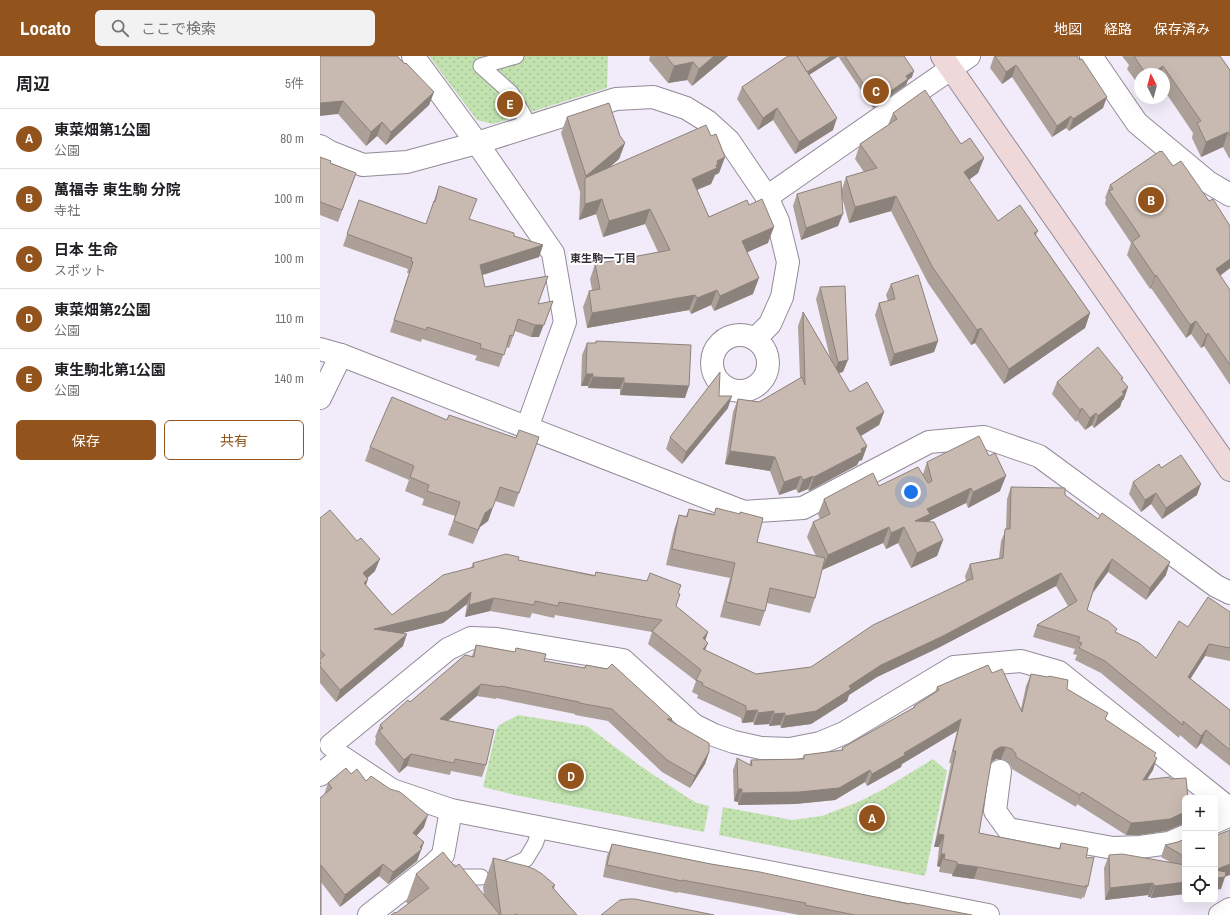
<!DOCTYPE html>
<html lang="ja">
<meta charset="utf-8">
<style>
body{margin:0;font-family:"Archivo Narrow","Noto Sans JP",sans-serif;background:#f2f2f2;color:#202124}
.controls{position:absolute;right:12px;bottom:12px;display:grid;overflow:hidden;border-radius:6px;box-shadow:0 4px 16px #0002}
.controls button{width:36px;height:36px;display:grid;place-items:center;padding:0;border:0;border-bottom:1px solid #e0e0e0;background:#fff;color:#202124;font:20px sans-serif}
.compass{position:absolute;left:814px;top:12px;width:36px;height:36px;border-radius:50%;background:#fff;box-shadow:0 4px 16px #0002;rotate:354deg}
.you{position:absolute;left:591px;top:436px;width:14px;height:14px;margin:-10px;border:3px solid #fff;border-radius:50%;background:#1a73e8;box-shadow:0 0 0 6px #1a73e833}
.badge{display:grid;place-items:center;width:26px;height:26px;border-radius:50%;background:#93531c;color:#fff;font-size:13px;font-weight:700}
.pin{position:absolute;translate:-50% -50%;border:2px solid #fff;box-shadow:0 1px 4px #0006}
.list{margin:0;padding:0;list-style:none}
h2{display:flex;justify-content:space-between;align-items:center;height:52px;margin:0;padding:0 16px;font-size:17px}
h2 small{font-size:13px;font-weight:400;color:#757577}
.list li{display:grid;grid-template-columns:26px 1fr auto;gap:12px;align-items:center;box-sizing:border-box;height:60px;padding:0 16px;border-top:1px solid #e0e0e0}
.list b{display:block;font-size:15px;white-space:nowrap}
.list p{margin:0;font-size:13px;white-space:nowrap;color:#757577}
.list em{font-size:13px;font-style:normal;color:#757577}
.actions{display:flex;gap:8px;padding:12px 16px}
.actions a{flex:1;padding:9px 0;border:1px solid #93531c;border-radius:6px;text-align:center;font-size:14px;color:#93531c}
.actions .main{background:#93531c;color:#fff}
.icon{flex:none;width:22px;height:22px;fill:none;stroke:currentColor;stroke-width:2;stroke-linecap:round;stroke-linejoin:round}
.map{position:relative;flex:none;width:910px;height:859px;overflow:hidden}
header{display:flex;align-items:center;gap:24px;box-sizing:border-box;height:56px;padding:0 20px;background:#93531c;color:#fff}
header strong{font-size:19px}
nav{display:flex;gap:22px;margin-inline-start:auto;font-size:14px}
.search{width:280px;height:36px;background:#f2f2f2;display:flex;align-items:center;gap:10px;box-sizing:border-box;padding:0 14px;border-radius:6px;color:#757577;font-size:15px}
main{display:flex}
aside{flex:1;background:#fff}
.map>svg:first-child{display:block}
.grass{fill:url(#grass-dots)}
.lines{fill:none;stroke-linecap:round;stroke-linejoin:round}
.lane-casing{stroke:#928b98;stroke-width:17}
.street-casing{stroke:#928b98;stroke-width:24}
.secondary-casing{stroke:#928b98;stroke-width:24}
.lane{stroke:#fff;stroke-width:15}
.street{stroke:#fff;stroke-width:22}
.secondary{stroke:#eed8d9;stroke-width:22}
.wall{fill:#aca098}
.shaded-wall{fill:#8c827c}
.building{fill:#c8bab1;stroke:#8c827c}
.labels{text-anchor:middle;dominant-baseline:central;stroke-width:4;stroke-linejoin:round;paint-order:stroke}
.neighbourhood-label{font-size:11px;font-weight:bold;fill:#332e38;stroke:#fff}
</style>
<header>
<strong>Locato</strong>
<div class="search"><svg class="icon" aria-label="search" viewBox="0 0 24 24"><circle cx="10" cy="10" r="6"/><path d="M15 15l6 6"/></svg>ここで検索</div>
<nav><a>地図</a><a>経路</a><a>保存済み</a></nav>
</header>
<main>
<aside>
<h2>周辺<small>5件</small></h2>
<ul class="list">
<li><span class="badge">A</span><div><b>東菜畑第1公園</b><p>公園</p></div><em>80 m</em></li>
<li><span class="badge">B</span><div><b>萬福寺 東生駒 分院</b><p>寺社</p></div><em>100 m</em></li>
<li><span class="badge">C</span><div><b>日本 生命</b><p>スポット</p></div><em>100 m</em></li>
<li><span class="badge">D</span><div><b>東菜畑第2公園</b><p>公園</p></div><em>110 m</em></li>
<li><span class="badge">E</span><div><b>東生駒北第1公園</b><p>公園</p></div><em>140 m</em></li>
</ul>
<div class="actions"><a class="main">保存</a><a>共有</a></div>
</aside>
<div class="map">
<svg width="910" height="859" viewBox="0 0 910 859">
<defs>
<pattern id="grass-dots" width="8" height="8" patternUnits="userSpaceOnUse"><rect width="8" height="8" fill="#c1e2af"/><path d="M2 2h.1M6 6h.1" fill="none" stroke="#a5c196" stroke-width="1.8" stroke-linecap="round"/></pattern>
</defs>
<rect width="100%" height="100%" fill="#f2ebf9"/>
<g class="grass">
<polygon points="109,0 288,0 287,32 173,68 157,64"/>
<polygon points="198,659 267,670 319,709 368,742 377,747 389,750 384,776 195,739 163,731 176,675 179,669"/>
<polygon points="613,703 627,715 605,820 399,779 403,751 472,764 502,760 538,746 564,733"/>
</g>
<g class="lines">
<defs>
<g id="lane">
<polyline points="196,0 161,10 191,37 210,71"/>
<polyline points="131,816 141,821 161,821"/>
<polyline points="179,816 206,803 215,788 221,771"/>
</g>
<g id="street">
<polyline points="93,0 157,87 233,197 245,266 207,372"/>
<polyline points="771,0 817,67 888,126 910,139"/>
<polyline points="0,90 10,96 43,109 87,106 157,87 296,43 333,41 366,52 387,65 409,85 447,141 458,165 468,206 462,241 450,268 435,283"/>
<polyline points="447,141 649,0"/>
<circle cx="420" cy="307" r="28"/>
<polyline points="0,293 21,299 424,456 483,452 609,386 664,381 719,400 896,530 910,537"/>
<polyline points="0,342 21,299"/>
<polyline points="11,689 128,593 151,582 177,583 303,604 374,669 394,679 414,686 441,692 470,693 500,687 524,677 634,611 701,605 739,616 910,753"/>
<polyline points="680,715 675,755 688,773 793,792 820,791 849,787 865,780"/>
<polyline points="0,719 22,701 72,734 131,754 668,859"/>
<polyline points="895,766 910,759"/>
<polyline points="49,859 113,809 123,799 131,754"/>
<polyline points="900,859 910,853"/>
</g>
<polyline id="secondary" points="622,0 910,414"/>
</defs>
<use href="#lane" class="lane-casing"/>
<use href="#street" class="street-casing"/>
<use href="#secondary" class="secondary-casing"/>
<use href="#lane" class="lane"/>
<use href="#street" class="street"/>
<use href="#secondary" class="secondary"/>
</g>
<g class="wall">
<polygon points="0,0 114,36 109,49 66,89 57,80 46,90 18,58"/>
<polygon points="330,0 408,0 372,30 367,24 348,27 329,4"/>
<polygon points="468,0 584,0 592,21 588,24 586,29 553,52 518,0 489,19 513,74 475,98 453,64 438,74 417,43 422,31"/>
<polygon points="674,0 757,0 783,52 749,75 746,72 732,81 692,21 682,28 670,12"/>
<polygon points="802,0 900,0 910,14 910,102 909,102 903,91 881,101 872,82 873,77 844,34 844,18 820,18 820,31 807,13 809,9"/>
<polygon points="573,57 641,88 664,102 658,117 649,124 678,165 718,175 716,179 770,257 765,272 684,328 655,287 651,289 608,227 571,155 529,167 522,141 518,170 481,184 473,150 477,138 522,133 526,121 544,116 535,103 540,88 568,69"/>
<polygon points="247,61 300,80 305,87 299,103 290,111 391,80 405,101 399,117 395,119 391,128 377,134 389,161 448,187 427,196 433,238 394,255 391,249 371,258 369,254 267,272 263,251 269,235 272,234 270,223 275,208 338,196 325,168 283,181 276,158 259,164 260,138 260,136 241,77"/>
<polygon points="0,101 11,107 36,117 18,166 0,159"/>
<polygon points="853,110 889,145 910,170 910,212 900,220 910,234 910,329 884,290 881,292 871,278 866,282 831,232 830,233 807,199 811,187 785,148 786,143 785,142 790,129"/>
<polygon points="119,130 149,163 194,180 223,189 219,201 162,219 165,231 218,248 219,281 211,281 195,275 189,292 186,291 179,311 155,304 157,300 102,283 101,286 70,276 89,217 87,217 88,213 23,190 39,144 106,168"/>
<polygon points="571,228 618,285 614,296 570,310 555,259 559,247 568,245 566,239"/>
<polygon points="500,231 523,316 518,317 530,336 564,356 559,369 540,380 547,390 542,404 539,405 537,409 489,435 488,433 478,437 476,433 459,439 450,415 405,408 413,356 418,343 439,346 480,322 478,270 483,256 510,302 496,243"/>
<polygon points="276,285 365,342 300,339 300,333 268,332 268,330 261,330 262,299 267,287 275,287"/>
<polygon points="803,322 802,324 804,343 802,345 800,351 774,372 772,369 765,374 757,364 756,366 732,338 737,326"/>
<polygon points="399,340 408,352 362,408 346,393 350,381"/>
<polygon points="127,364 196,382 219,381 194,451 175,445 168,465 160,471 153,488 128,479 135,460 102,449 104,443 85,435 89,424 45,405 50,391"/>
<polygon points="607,406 680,435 648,452 646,447 607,466 623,484 617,500 591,512 578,487 566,493 563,487 502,514 495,542 490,557 447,547 445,555 440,570 400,561 410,522 346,509 354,474 359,459 366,460 369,453 394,458 396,452 437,486 496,500 487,481 493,466 500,463 498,458 504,443 559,430 603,418"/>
<polygon points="841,412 877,439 842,463 831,448 821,456 809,438 813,426"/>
<polygon points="691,431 745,439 846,519 826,544 788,516 773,536 767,554 796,577 836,602 868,571 910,556 910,605 885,600 870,622 910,654 910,710 881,687 876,693 860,679 859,682 781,617 755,604 757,599 753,598 755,593 713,581 717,569 748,550 736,530 618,592 557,621 529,639 527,645 491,668 461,672 460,669 449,670 449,668 434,669 433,666 422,667 421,662 377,642 378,639 372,636 376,625 328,588 332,576 235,559 234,562 212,557 210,562 170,555 145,561 147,548 123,567 82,577 83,590 16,646 0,627 0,462 55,515 47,522 46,529 72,559 151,512 153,507 198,504 275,519 276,516 358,537 356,551 388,576 385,584 385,594 436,618 491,611 646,525 645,520 650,508 679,502 681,485 686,473 687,443"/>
<polygon points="156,589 195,596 196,592 224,605 264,612 266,609 352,663 351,666 389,696 385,708 370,732 342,716 288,665 255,659 255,658 176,642 176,643 157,640 128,665 166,709 162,721 131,715 130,719 87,710 79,717 55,688 56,682 55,681 60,669 152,600"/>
<polygon points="672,617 701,653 706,630 711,618 747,633 786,664 835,701 833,714 827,723 860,769 846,775 819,779 806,779 757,748 756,751 692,713 691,710 687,705 681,703 676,703 671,706 659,777 739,792 741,787 766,802 768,830 764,842 762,841 762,843 654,823 632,820 632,818 619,816 620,811 617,810 619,791 614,791 631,707 629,707 637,675 582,708 581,711 547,730 545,726 515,744 475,748 418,749 418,746 414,745 413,714 417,702 429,709 431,704 482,703 484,699 522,694 522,692 593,652 594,650 615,636 617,631"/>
<polygon points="31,718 46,725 104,771 96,780 104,786 97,805 68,828 59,820 20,851 1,826 0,742 4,739 8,727"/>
<polygon points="865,783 865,838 831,842 830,841 828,841 828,839 785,844 784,812 789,799 850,806 841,801 845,789 858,786"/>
<polygon points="292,788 536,837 652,859 479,859 358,836 358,837 283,821 287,800"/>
<polygon points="173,802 235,829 234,833 257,859 71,859 76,857 88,848 86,846 96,818 135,811 164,839 163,831"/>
</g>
<g class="shaded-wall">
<polygon points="394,0 408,0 372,30 379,13"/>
<polygon points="511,0 519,0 481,24 484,18"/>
<polygon points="373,6 367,24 348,27 354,10"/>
<polygon points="696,9 692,21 682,28 686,16"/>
<polygon points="843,10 840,18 831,18"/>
<polygon points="594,15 592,21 588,24 586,29 553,52 555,46 586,20"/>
<polygon points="114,36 109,49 66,89 71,76"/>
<polygon points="787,41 783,52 749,75 753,63"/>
<polygon points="23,45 18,58 0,60 0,47"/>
<polygon points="457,52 453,64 438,74 443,62"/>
<polygon points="751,60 746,72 732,81 737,70"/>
<polygon points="517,62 513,74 475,98 479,86"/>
<polygon points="62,66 57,80 46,90 51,76"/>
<polygon points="908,76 903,91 881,101 886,86"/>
<polygon points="305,87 299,103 265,132 265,122 260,136 266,120"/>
<polygon points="405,101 399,117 395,119 391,128 366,138 372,123 397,105"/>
<polygon points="664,102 658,117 639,131 644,116"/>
<polygon points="576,140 571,155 529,167 535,151"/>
<polygon points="282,143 276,158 259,164 265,148"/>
<polygon points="330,153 325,168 283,181 289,165"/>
<polygon points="523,158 518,170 481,184 486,172"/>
<polygon points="454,171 448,187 417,201 422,185"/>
<polygon points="223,189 219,201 156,221 160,209"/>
<polygon points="910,203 910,212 891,226 896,213"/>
<polygon points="836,219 831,232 830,233 835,220"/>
<polygon points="439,222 433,238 394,255 400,240"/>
<polygon points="397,234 391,249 371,258 377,242"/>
<polygon points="375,239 369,254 267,272 272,257"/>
<polygon points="233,245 219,281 211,281 215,269"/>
<polygon points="770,257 765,272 684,328 689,313"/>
<polygon points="876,265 871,278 866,282 870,269"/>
<polygon points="661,272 655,287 651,289 657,274"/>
<polygon points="888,277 884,290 881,292 886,279"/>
<polygon points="618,285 614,296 570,310 574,298"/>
<polygon points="528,304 523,316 514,318 518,306"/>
<polygon points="266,318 273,318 268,330 261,330"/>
<polygon points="273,321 304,322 300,333 268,332"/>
<polygon points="304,327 369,330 365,342 300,339"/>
<polygon points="808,331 804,343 802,345 800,351 774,372 778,360 802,336"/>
<polygon points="412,340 408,352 362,408 366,396"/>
<polygon points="762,352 757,364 756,366 760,354"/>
<polygon points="564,356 559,369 531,386 536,372"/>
<polygon points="776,357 772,369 765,374 770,362"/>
<polygon points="547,390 542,404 539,405 537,409 489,435 494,421"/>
<polygon points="410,395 455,401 450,415 405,408"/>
<polygon points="481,420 476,433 459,439 464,426"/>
<polygon points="493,420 488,433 478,437 483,424"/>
<polygon points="686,420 680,435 648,452 653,436"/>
<polygon points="881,428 877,439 842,463 846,452"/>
<polygon points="651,432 646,447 607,466 595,465 607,453"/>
<polygon points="836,437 831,448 821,456 825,444"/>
<polygon points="173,451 168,465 160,471 153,488 165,457"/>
<polygon points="569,471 563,487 502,514 508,499"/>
<polygon points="584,471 578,487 566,493 571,477"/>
<polygon points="623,484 617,500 591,512 597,497"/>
<polygon points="60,503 55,515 39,530 43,517"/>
<polygon points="792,503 788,516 772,538 776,526"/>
<polygon points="850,506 846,519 826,544 830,532"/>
<polygon points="741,517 736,530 618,592 557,621 529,639 527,645 491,668 461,672 465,660 529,630 561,609"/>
<polygon points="48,523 44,535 44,527"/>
<polygon points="151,536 147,548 123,567 50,585 54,573"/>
<polygon points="174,542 170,555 145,561 149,549"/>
<polygon points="388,576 384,588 383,582"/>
<polygon points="87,578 83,590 16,646 20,634"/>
<polygon points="388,587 383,599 383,593"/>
<polygon points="889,588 885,600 864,633 868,621"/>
<polygon points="161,628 157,640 115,675 120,663"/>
<polygon points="437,654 433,666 422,667 426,655"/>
<polygon points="454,655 449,668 434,669 438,657"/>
<polygon points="465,657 460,669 449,670 454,658"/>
<polygon points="347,663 352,663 348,675"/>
<polygon points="641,663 637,675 582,708 581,711 547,730 552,718 584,697"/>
<polygon points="886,674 881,687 876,693 881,680"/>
<polygon points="680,691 686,691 681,703 676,703 670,707 674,695"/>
<polygon points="389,696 385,708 370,732 375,720"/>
<polygon points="91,698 87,710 79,717 84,704"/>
<polygon points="837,702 833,714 819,736 823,724"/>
<polygon points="550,714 545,726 515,744 475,748 418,749 422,737"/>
<polygon points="418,733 422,733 418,746 414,745"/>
<polygon points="762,736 757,748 756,751 760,739"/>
<polygon points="865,756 865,768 860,769 846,775 819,779 806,779 811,767"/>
<polygon points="108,759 104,771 89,789 93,777"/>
<polygon points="618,778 624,779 619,791 614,791"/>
<polygon points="104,786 97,805 68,828 73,816 100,791"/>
<polygon points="621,798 625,798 620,811 617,810"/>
<polygon points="63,808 59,820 20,851 25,839"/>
<polygon points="637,808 658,811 654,823 632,820"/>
<polygon points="910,808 910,819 904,821 905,821 901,833 895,834 895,814"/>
<polygon points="865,826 865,838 831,842 835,830"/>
<polygon points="833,827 828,839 785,844 790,832"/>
<polygon points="833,829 835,829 830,841 828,841"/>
</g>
<g class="building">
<polygon points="0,0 77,0 85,8 86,7 114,36 71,76 62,66 51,76 23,45 0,47"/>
<polygon points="346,0 394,0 379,13 373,6 354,10"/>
<polygon points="468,0 477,0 517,62 479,86 457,52 443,62 422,31"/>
<polygon points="477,0 511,0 487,16"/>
<polygon points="525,0 584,0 594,15 586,20 588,23 555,46"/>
<polygon points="675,0 757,0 760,4 762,3 787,41 753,63 751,60 737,70 696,9 686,16"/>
<polygon points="814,0 900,0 910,14 910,80 908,76 886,86 877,67 881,65 843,10 831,18 826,18"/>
<polygon points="605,34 641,88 650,82 664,102 644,116 678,165 700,149 718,175 714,177 770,257 689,313 661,272 657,274 613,212 576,140 535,151 526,121 557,112 540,88 577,63 573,57"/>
<polygon points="289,47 300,80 305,87 266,120 247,61"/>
<polygon points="386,69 391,80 396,78 405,101 397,105 398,109 396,109 397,112 372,123 389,161 427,144 429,149 442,143 454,171 422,185 439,222 400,240 397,234 377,242 375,239 272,257 269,235 280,233 275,208 350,194 330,153 289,165 282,143 265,148 265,122"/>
<polygon points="840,95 841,96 842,95 853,110 861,105 889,145 893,143 910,170 910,203 896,213 910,234 910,309 888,277 886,279 876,265 870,269 836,219 835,220 812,186 820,180 789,135 793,133 790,129"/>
<polygon points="0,101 11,105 10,107 36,117 22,154 0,146"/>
<polygon points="521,125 523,158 486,172 477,138"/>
<polygon points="119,130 157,143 149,163 194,177 194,180 223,189 160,209 165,231 228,220 218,248 233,245 224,269 215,269 198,263 193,280 190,279 184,299 160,292 161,288 107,271 106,274 74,264 93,206 91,205 92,202 27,178 39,144 106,168 114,145 115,146"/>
<polygon points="598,219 618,285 574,298 559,247 575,243 571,228"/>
<polygon points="525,230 528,304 518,306 500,231"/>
<polygon points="483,256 530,336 547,326 564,356 536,372 547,390 541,393 542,396 494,421 493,420 483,424 481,420 464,426 455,401 410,395 418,343 439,346 482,321 485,329"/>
<polygon points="276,285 371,289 369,330 304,327 304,322 273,321 273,318 266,318 267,287 276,287"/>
<polygon points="778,291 803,322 801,323 808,331 802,336 804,338 778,360 776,357 770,362 762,352 760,354 737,326"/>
<polygon points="400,316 399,340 412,340 366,396 350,381"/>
<polygon points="72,341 127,364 129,359 196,382 199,374 219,381 199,437 180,431 173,451 165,457 158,474 134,465 140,446 107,435 109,429 90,421 94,410 50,391"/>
<polygon points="659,380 669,400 675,397 686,420 653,436 651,432 607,453 610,458 595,465 614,466 623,484 597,497 584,471 571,477 569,471 508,499 493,466 510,458 504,443 553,417 559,430 598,411 608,427 612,425 607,406"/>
<polygon points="861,399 881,428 846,452 836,437 825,444 813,426 839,408 841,412"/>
<polygon points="691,431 745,432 745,439 778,463 782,457 850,506 830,532 792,503 776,526 767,554 788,565 797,573 795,576 819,587 836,602 859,565 868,571 888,541 910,556 910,592 889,588 868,621 910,654 910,694 886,674 881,680 863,665 863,669 785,605 759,592 762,587 758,585 760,581 717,569 757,545 741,517 623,580 561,609 529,630 531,633 496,655 465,660 465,657 454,658 454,655 438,657 437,654 426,655 426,650 382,629 383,627 376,624 381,614 332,575 342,564 239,546 238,550 215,545 214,549 174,542 149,549 151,536 128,555 54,573 87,578 20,634 0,610 0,608 1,607 0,606 0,603 5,599 0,594 0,462 10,454 37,485 41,482 60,503 43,517 48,523 44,527 72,559 123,519 154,511 153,507 186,498 199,501 198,504 275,520 276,516 327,525 330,517 361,529 358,537 360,538 356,550 388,576 383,582 388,587 383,593 436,618 491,611 553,569 649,524 653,523 650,508 683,502 685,473 690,473"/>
<polygon points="396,452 420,458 420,456 443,462 437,486 505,502 495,542 450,532 445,555 406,546 415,507 352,493 359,459 367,461 369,453 394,459"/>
<polygon points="156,589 195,596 196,592 226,598 224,605 265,612 266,609 287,613 292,608 352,663 347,663 389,687 389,696 375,720 347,704 292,653 259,647 259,646 181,630 180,631 161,628 120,663 174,674 166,709 135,703 134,707 91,698 84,704 59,675 63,672 60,669 88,644 90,646 145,599 154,601"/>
<polygon points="668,609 672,617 682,613 702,656 711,618 728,621 729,620 748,624 747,633 788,657 785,663 836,697 834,700 837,702 823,724 850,721 850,723 866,722 868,742 865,742 865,756 850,763 823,766 811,767 762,736 760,739 696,701 696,698 692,693 686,691 680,691 674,695 672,701 659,777 740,793 741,787 768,792 766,802 774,801 768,830 766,829 766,831 658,811 637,808 637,806 624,803 625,798 621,798 624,779 618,778 636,695 633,695 641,663 584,697 585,699 552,718 550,714 519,732 479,736 422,737 422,733 418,733 417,702 432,710 431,704 484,703 484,699 523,694 522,692 595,651 594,650 619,634 617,631"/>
<polygon points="26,712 31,718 37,713 46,725 51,720 70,733 80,736 108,759 93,777 104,786 100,791 102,793 73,816 63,808 25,839 1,809 1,859 0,859 0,742 12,732 8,727"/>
<polygon points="910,774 910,808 895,814 895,780"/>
<polygon points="865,783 865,801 845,789 858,786"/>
<polygon points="292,788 391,808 440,816 536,837 589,848 590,847 652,859 535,859 485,849 486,847 362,824 362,825 287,809"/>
<polygon points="123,796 135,811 139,808 180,859 71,859 75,856 76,857 109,832 96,818"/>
<polygon points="802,798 865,809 865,826 835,830 835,829 833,829 833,827 790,832 789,799"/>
<polygon points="173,802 206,810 214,813 222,818 235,829 232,831 257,859 198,859 196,858 194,859 181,859"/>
<polygon points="895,814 906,816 905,821 895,822"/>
<polygon points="308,843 315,843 394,859 281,859 300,844"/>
</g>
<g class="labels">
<g class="neighbourhood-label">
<text x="283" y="202">東生駒一丁目</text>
</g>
</g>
</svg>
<div class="controls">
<button>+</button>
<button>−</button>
<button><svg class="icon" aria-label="locate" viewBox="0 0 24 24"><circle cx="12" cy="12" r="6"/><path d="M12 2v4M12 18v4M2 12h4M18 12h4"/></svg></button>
</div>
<svg class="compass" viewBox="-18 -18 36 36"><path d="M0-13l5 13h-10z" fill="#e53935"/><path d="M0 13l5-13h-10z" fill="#757577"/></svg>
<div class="you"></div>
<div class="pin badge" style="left:552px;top:762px">A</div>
<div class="pin badge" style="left:831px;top:144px">B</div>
<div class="pin badge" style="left:556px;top:35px">C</div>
<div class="pin badge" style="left:251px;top:720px">D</div>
<div class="pin badge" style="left:190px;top:48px">E</div>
</div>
</main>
